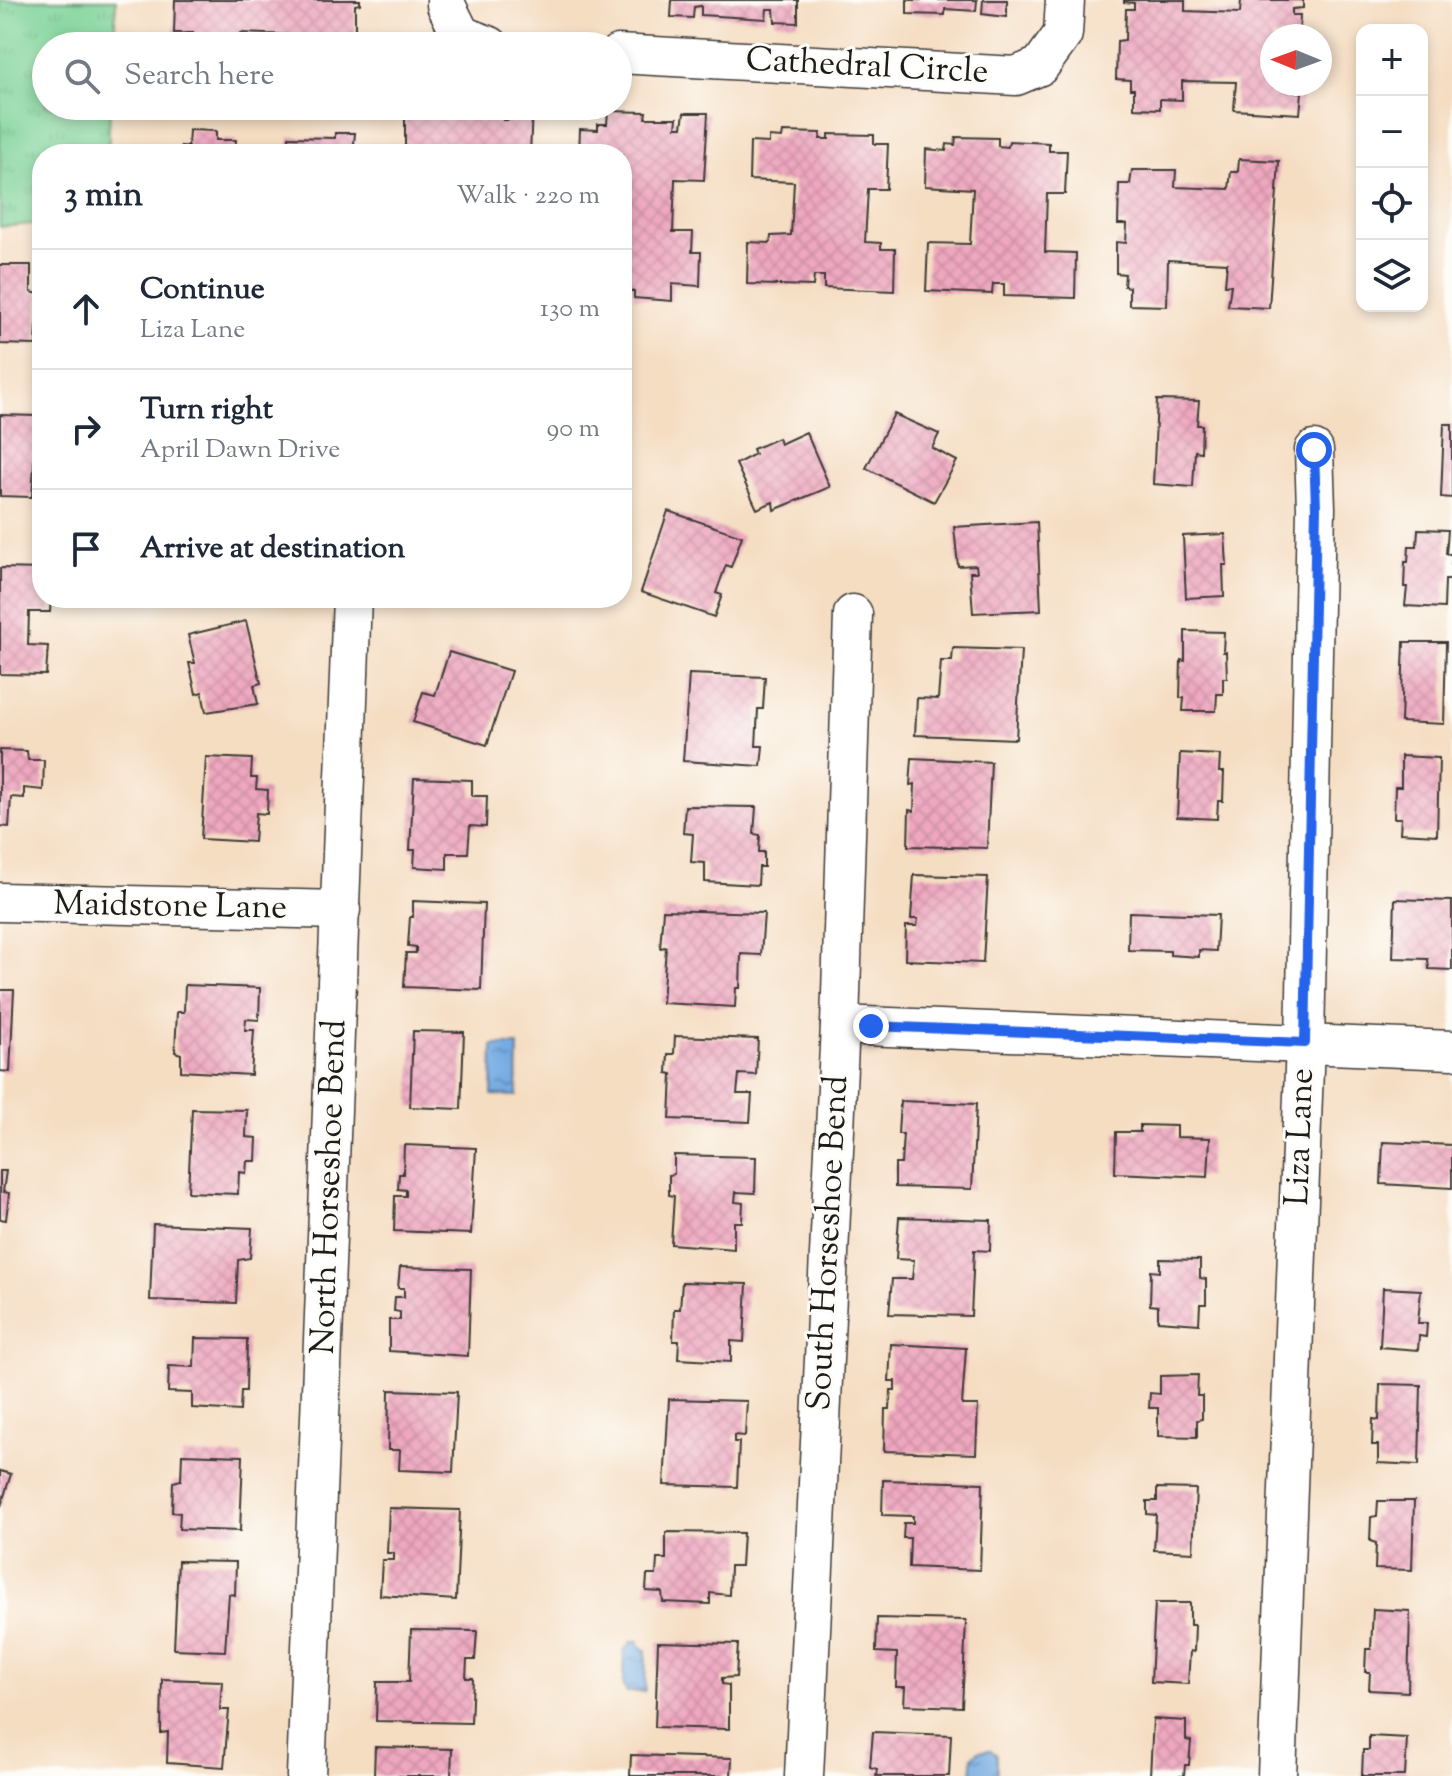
<!DOCTYPE html>
<meta charset="utf-8">
<style>
body{margin:0;font-family:"Sorts Mill Goudy",serif;background:#f2f2f3;color:#1f2937}
.controls{position:absolute;right:24px;top:24px;display:grid;overflow:hidden;border-radius:16px;box-shadow:0 4px 12px #0003}
.controls button{width:72px;height:72px;display:grid;place-items:center;padding:0;border:0;border-bottom:2px solid #e0e1e3;background:#fff;color:#1f2937;font:40px sans-serif}
.compass{position:absolute;left:1260px;top:24px;width:72px;height:72px;border-radius:50%;background:#fff;box-shadow:0 4px 12px #0003;rotate:271deg}
.stop{position:absolute;width:24px;height:24px;margin:-18px;border:6px solid #2563eb;border-radius:50%;background:#fff}
.stop.end{background:#2563eb;border-color:#fff;box-shadow:0 2px 8px #0008}
.list{margin:0;padding:0;list-style:none}
h2{display:flex;justify-content:space-between;align-items:center;height:104px;margin:0;padding:0 32px;font-size:34px}
h2 small{font-size:26px;font-weight:400;color:#747a83}
.list li{display:grid;grid-template-columns:52px 1fr auto;gap:24px;align-items:center;box-sizing:border-box;height:120px;padding:0 32px;border-top:2px solid #e0e1e3}
.list b{display:block;font-size:30px;white-space:nowrap}
.list p{margin:0;font-size:26px;white-space:nowrap;color:#747a83}
.list em{font-size:26px;font-style:normal;color:#747a83}
.icon{flex:none;width:44px;height:44px;fill:none;stroke:currentColor;stroke-width:2;stroke-linecap:round;stroke-linejoin:round}
.map{position:relative;flex:none;width:1452px;height:1776px;overflow:hidden}
.search{position:absolute;background:#fff;box-shadow:0 4px 12px #0003;left:32px;top:32px;width:600px;height:88px;display:flex;align-items:center;gap:20px;box-sizing:border-box;padding:0 28px;border-radius:44px;color:#747a83;font-size:30px}
.panel{position:absolute;background:#fff;box-shadow:0 4px 12px #0003;left:32px;top:144px;width:600px;height:464px;border-radius:32px}
.map>svg:first-child{display:block}
.park{fill:url(#park-tufts);stroke:#4c775a;stroke-width:2}
.water{fill:url(#water-ripples);stroke:#48637f;stroke-width:2}
.building{fill:url(#building-cross-hatch)}
.lines{fill:none;stroke-linecap:round;stroke-linejoin:round}
.street-casing{stroke:#3d3935;stroke-width:41}
.street{stroke:#fff;stroke-width:38}
.route{stroke:#2563eb;stroke-width:10}
.labels{text-anchor:middle;dominant-baseline:central;stroke-width:6;stroke-linejoin:round;paint-order:stroke}
.street-label{font-size:34px;fill:#1c1c1c;stroke:#fdfcf7}
</style>
<div class="map">
<svg width="1452" height="1776" viewBox="0 0 1452 1776">
<defs>
<pattern id="park-tufts" width="24" height="20" patternUnits="userSpaceOnUse" patternTransform="scale(2)"><rect width="24" height="20" fill="#7bd297"/><path d="M3 7l-1-3M5 7V3M7 7l1-3M15 17l-1-3M17 17v-4M19 17l1-3" fill="none" stroke="#6ab482"/></pattern>
<pattern id="water-ripples" width="26" height="14" patternUnits="userSpaceOnUse" patternTransform="scale(2)"><rect width="26" height="14" fill="#73aae2"/><path d="M2 4q2-2 4 0t4 0M15 11q2-2 4 0t4 0" fill="none" stroke="#5e8ab6"/></pattern>
<pattern id="building-cross-hatch" width="8" height="8" patternUnits="userSpaceOnUse" patternTransform="scale(2)"><rect width="8" height="8" fill="#eea7bf"/><path d="M0 0l8 8M0 8l8-8" fill="none" stroke="#cc8fa4"/></pattern>
</defs>
<rect width="100%" height="100%" fill="#fdfcf7"/>
<filter id="ink" filterUnits="userSpaceOnUse"><feTurbulence type="fractalNoise" baseFrequency=".0125" numOctaves="2"/><feDisplacementMap in="SourceGraphic" scale="16" xChannelSelector="R" yChannelSelector="G"/><feConvolveMatrix kernelMatrix="1 2 1 2 8 2 1 2 1" color-interpolation-filters="sRGB"/></filter>
<filter id="wash" filterUnits="userSpaceOnUse"><feTurbulence type="fractalNoise" baseFrequency=".006" numOctaves="4" result="noise"/><feDisplacementMap in="SourceGraphic" scale="32" xChannelSelector="R" yChannelSelector="G"/><feGaussianBlur stdDeviation="1.8" result="paint"/><feColorMatrix in="noise" values="0 0 0 0 0 0 0 0 0 0 0 0 0 0 0 0 0 1.4 0 .05"/><feComposite in="paint" operator="in"/></filter>
<g filter="url(#wash)">
<rect width="100%" height="100%" fill="#f5ddc2"/>
<polygon class="park" points="0,0 116,0 114,46 46,46 46,106 110,106 108,154 42,154 42,223 0,227"/>
<g class="water">
<polygon points="493,1045 518,1045 517,1096 492,1095"/>
<polygon points="631,1641 639,1641 639,1645 646,1650 645,1689 644,1692 627,1692 623,1686 624,1650 629,1646"/>
<polygon points="990,1750 997,1755 997,1776 972,1776 972,1757 979,1751"/>
</g>
<g id="blocks">
<g class="building">
<polygon points="175,0 360,0 360,4 355,5 355,37 346,37 346,42 358,43 358,46 292,46 293,35 241,33 240,46 193,46 193,33 174,33"/>
<polygon points="672,0 798,0 798,23 775,22 774,9 767,9 766,19 701,15 701,6 694,7 693,18 671,17"/>
<polygon points="907,0 977,0 976,11 945,9 945,15 907,14"/>
<polygon points="983,0 1007,0 1007,17 982,14"/>
<polygon points="1124,0 1185,0 1185,11 1240,13 1241,0 1303,0 1303,8 1292,9 1292,15 1300,15 1299,36 1272,36 1272,84 1289,84 1288,91 1302,92 1300,114 1234,110 1236,82 1182,81 1182,100 1160,99 1160,109 1134,108 1134,89 1130,89 1130,80 1116,79 1117,41 1125,40 1126,9 1134,9 1134,3 1124,2"/>
<polygon points="434,106 471,106 471,109 504,110 503,120 509,120 510,108 532,108 530,154 413,154 414,147 405,146 405,117 433,116"/>
<polygon points="608,111 646,112 645,118 677,118 676,127 682,127 684,113 708,113 704,180 675,179 673,232 693,232 692,252 701,252 700,286 672,284 672,301 634,298 634,291 622,291 622,154 579,154 580,129 598,130 598,124 607,124"/>
<polygon points="189,130 216,131 216,140 236,140 235,154 181,154 181,146 188,147"/>
<polygon points="783,132 821,133 820,139 829,139 829,134 874,135 874,144 888,144 886,189 868,189 865,242 881,243 881,249 895,249 894,291 824,288 824,276 814,276 813,286 747,284 748,242 770,243 771,236 791,235 794,182 749,180 750,142 769,143 769,137 782,138"/>
<polygon points="335,133 355,133 353,154 288,154 289,137 335,138"/>
<polygon points="956,137 998,138 998,146 1008,147 1009,141 1049,143 1049,151 1067,151 1065,194 1047,194 1045,252 1076,253 1075,298 1004,296 1004,284 993,284 992,294 926,291 928,243 970,244 973,189 925,186 926,149 946,151 947,144 955,145"/>
<polygon points="1239,159 1279,161 1269,308 1228,306 1231,285 1225,285 1227,263 1168,260 1167,306 1129,305 1129,287 1124,286 1125,274 1116,273 1116,242 1126,243 1127,224 1118,224 1119,184 1130,184 1132,170 1176,170 1175,187 1229,189 1231,172 1238,172"/>
<polygon points="0,265 31,265 31,292 39,294 36,345 0,344"/>
<polygon points="1157,400 1199,401 1197,425 1202,425 1201,452 1195,451 1193,487 1153,484"/>
<polygon points="894,414 939,434 932,448 957,461 934,502 866,468"/>
<polygon points="0,415 37,416 32,497 0,496"/>
<polygon points="1444,424 1452,424 1452,498 1441,497"/>
<polygon points="806,432 830,487 774,510 773,502 757,509 736,464 755,454 753,449 778,438 780,444"/>
<polygon points="668,511 742,536 731,567 726,565 716,593 722,595 714,617 641,592"/>
<polygon points="1037,522 1041,610 973,613 970,572 977,572 976,565 958,566 954,527"/>
<polygon points="1418,529 1448,530 1446,554 1452,554 1451,580 1445,580 1444,608 1405,606 1407,587 1404,587 1405,562 1408,562 1409,546 1417,546"/>
<polygon points="1225,534 1227,565 1223,565 1224,596 1186,598 1183,536"/>
<polygon points="0,568 42,569 42,598 51,598 50,612 29,612 28,645 48,646 46,675 0,674"/>
<polygon points="246,621 261,683 254,685 258,704 206,712 202,692 196,694 189,663 195,663 188,635"/>
<polygon points="1185,631 1224,632 1223,652 1226,652 1227,678 1223,678 1223,694 1217,694 1216,711 1183,711 1184,698 1180,698 1181,660 1185,661"/>
<polygon points="1404,642 1446,642 1444,724 1401,722"/>
<polygon points="953,648 1021,650 1016,739 915,735 917,698 938,699 941,661 952,661"/>
<polygon points="449,652 511,671 487,745 413,722 423,692 435,695"/>
<polygon points="689,674 765,677 763,709 758,709 756,746 763,746 761,766 683,761"/>
<polygon points="0,750 27,751 28,760 44,760 43,790 24,788 24,798 11,797 9,827 0,826"/>
<polygon points="1180,753 1220,755 1219,772 1224,772 1223,801 1218,801 1217,819 1177,817"/>
<polygon points="1401,756 1439,758 1437,835 1400,833 1401,818 1394,818 1395,787 1401,787"/>
<polygon points="206,757 252,759 251,778 257,778 256,789 268,790 267,814 256,813 254,842 201,839"/>
<polygon points="912,758 991,762 987,848 908,846 909,810 914,811 915,784 910,785"/>
<polygon points="414,778 472,780 472,796 487,796 486,827 470,826 468,853 447,853 447,869 414,867 415,850 410,850"/>
<polygon points="685,806 756,807 754,834 760,835 759,852 764,852 764,867 759,867 758,885 705,882 705,863 691,862 693,834 683,833"/>
<polygon points="914,875 988,877 983,963 905,960 906,926 917,926 918,919 911,919"/>
<polygon points="1395,899 1452,901 1452,970 1429,969 1428,959 1393,958"/>
<polygon points="413,901 484,904 481,990 404,987 406,953 416,953 416,947 408,946 410,917 413,917"/>
<polygon points="663,910 764,913 761,955 741,954 740,988 736,988 735,1007 662,1003 666,947 660,948"/>
<polygon points="1129,912 1218,915 1216,951 1199,950 1199,957 1170,955 1170,951 1128,950"/>
<polygon points="185,985 260,988 259,1020 246,1019 245,1030 254,1030 251,1075 181,1071 181,1054 175,1052 177,1012 184,1012"/>
<polygon points="0,990 14,990 10,1072 0,1071"/>
<polygon points="413,1031 464,1032 461,1109 410,1107"/>
<polygon points="675,1036 758,1039 756,1075 739,1074 737,1094 752,1094 750,1122 670,1119 672,1074 667,1073 668,1054 674,1054"/>
<polygon points="900,1101 976,1104 972,1189 895,1187 895,1164 901,1164 903,1134 898,1134"/>
<polygon points="192,1109 247,1110 246,1137 257,1138 256,1161 247,1161 246,1173 239,1172 238,1194 188,1192"/>
<polygon points="1140,1125 1176,1126 1176,1137 1210,1138 1208,1177 1115,1173 1116,1132 1140,1132"/>
<polygon points="1383,1142 1452,1145 1452,1188 1381,1184"/>
<polygon points="404,1145 476,1148 471,1234 394,1231 395,1196 406,1196 406,1190 398,1189 399,1174 403,1174"/>
<polygon points="674,1155 756,1157 755,1193 736,1192 735,1202 743,1203 742,1222 734,1222 734,1249 671,1244 674,1196 669,1195 669,1175 674,1174"/>
<polygon points="0,1171 6,1171 3,1192 9,1193 6,1220 0,1219"/>
<polygon points="899,1217 991,1220 990,1251 974,1250 971,1316 889,1314 892,1279 912,1279 914,1260 896,1259"/>
<polygon points="153,1224 252,1228 250,1258 238,1260 236,1303 150,1300"/>
<polygon points="1160,1259 1200,1260 1200,1278 1206,1279 1206,1304 1200,1304 1199,1324 1158,1321 1158,1306 1150,1305 1151,1271 1160,1272"/>
<polygon points="400,1267 471,1269 468,1356 389,1351 389,1320 400,1320 400,1312 394,1311 395,1297 404,1297 404,1288 398,1288"/>
<polygon points="682,1282 747,1284 744,1342 731,1341 731,1362 678,1359 679,1341 673,1341 674,1309 680,1309"/>
<polygon points="1383,1288 1421,1290 1418,1323 1427,1323 1426,1337 1419,1336 1418,1350 1380,1347"/>
<polygon points="195,1338 247,1339 246,1391 241,1391 240,1411 192,1408 192,1393 168,1392 169,1366 194,1367"/>
<polygon points="891,1344 966,1348 962,1405 978,1405 976,1454 884,1451 885,1409 890,1409 891,1390 895,1390 895,1381 889,1381"/>
<polygon points="1198,1375 1197,1396 1202,1396 1202,1419 1197,1420 1197,1437 1158,1436 1158,1408 1149,1408 1150,1393 1160,1394 1160,1376"/>
<polygon points="1380,1384 1421,1385 1419,1465 1378,1463 1378,1445 1372,1445 1373,1419 1379,1420"/>
<polygon points="389,1390 457,1392 453,1472 399,1470 400,1450 388,1450"/>
<polygon points="669,1399 747,1401 745,1436 734,1435 734,1442 739,1442 737,1487 664,1485"/>
<polygon points="182,1454 243,1456 240,1531 179,1529 180,1513 172,1512 173,1482 181,1480"/>
<polygon points="0,1471 11,1474 1,1506 0,1506"/>
<polygon points="883,1480 983,1483 980,1570 909,1567 910,1538 903,1538 904,1523 913,1523 913,1516 882,1515"/>
<polygon points="1157,1488 1196,1489 1193,1552 1154,1550 1156,1515 1147,1514 1147,1501 1157,1501"/>
<polygon points="1378,1501 1414,1501 1412,1570 1375,1569 1376,1543 1370,1541 1371,1517 1377,1516"/>
<polygon points="389,1508 460,1510 456,1600 380,1595 382,1560 394,1560 394,1553 387,1553"/>
<polygon points="666,1532 743,1533 741,1566 730,1566 729,1595 710,1593 710,1604 663,1602 662,1592 646,1591 647,1575 656,1575 657,1559 666,1559"/>
<polygon points="178,1561 236,1562 235,1595 229,1594 225,1651 174,1649"/>
<polygon points="1155,1603 1190,1603 1190,1625 1195,1625 1194,1652 1190,1651 1188,1684 1151,1682"/>
<polygon points="1373,1609 1410,1611 1408,1692 1369,1690 1370,1672 1365,1672 1366,1649 1371,1649"/>
<polygon points="877,1618 966,1620 962,1707 904,1705 905,1687 896,1687 897,1653 876,1652"/>
<polygon points="411,1630 477,1631 475,1660 467,1660 466,1678 473,1678 471,1723 376,1721 377,1682 409,1682"/>
<polygon points="658,1642 738,1644 736,1677 722,1678 722,1684 729,1685 729,1729 655,1727"/>
<polygon points="162,1679 222,1681 220,1710 229,1710 224,1767 167,1763 168,1732 161,1733"/>
<polygon points="1153,1719 1186,1721 1186,1740 1191,1741 1189,1765 1185,1765 1184,1776 1150,1776"/>
<polygon points="873,1732 951,1735 949,1776 876,1776 877,1769 870,1767"/>
<polygon points="1369,1736 1407,1738 1405,1776 1362,1776 1363,1750 1369,1750"/>
<polygon points="375,1747 452,1749 451,1776 374,1776"/>
<polygon points="631,1755 732,1758 731,1776 630,1776"/>
</g>
</g>
</g>
<g filter="url(#ink)">
<use href="#blocks" fill-opacity="0" stroke="#3d3935" stroke-width="2"/>
<g class="lines">
<defs>
<g id="street">
<polyline points="446,0 446,5 461,35 490,46"/>
<polyline points="618,54 1016,76 1040,66 1063,34 1065,0"/>
<polyline points="0,902 341,910"/>
<polyline points="840,1025 1452,1050"/>
<polyline points="306,1776 352,598"/>
<polyline points="804,1776 840,1025 853,614"/>
<polyline points="1277,1776 1305,1043 1316,508 1314,450"/>
</g>
</defs>
<use href="#street" class="street-casing"/>
<use href="#street" class="street"/>
</g>
</g>
<g class="lines" filter="url(#ink)">
<polyline class="route" points="871,1026 1305,1043 1316,508 1314,450"/>
</g>
<g class="labels">
<g class="street-label">
<text transform="translate(867 67) rotate(3)">Cathedral Circle</text>
<text transform="translate(170 907) rotate(1)">Maidstone Lane</text>
<text transform="translate(1301 1137) rotate(-88)">Liza Lane</text>
<text transform="translate(330 1187) rotate(-88)">North Horseshoe Bend</text>
<text transform="translate(829 1243) rotate(-87)">South Horseshoe Bend</text>
</g>
</g>
</svg>
<div class="controls">
<button>+</button>
<button>−</button>
<button><svg class="icon" aria-label="locate" viewBox="0 0 24 24"><circle cx="12" cy="12" r="6"/><path d="M12 2v4M12 18v4M2 12h4M18 12h4"/></svg></button>
<button><svg class="icon" aria-label="layers" viewBox="0 0 24 24"><path d="M12 4l9 5-9 5-9-5zM3 14l9 5 9-5"/></svg></button>
</div>
<svg class="compass" viewBox="-18 -18 36 36"><path d="M0-13l5 13h-10z" fill="#e53935"/><path d="M0 13l5-13h-10z" fill="#747a83"/></svg>
<div class="stop" style="left:1314px;top:450px"></div>
<div class="stop end" style="left:871px;top:1026px"></div>
<div class="search"><svg class="icon" aria-label="search" viewBox="0 0 24 24"><circle cx="10" cy="10" r="6"/><path d="M15 15l6 6"/></svg>Search here</div>
<section class="panel">
<h2>3 min<small>Walk · 220 m</small></h2>
<ul class="list">
<li><svg class="icon" aria-label="ahead" viewBox="0 0 24 24"><path d="M12 20V5M6 11l6-6 6 6"/></svg><div><b>Continue</b><p>Liza Lane</p></div><em>130 m</em></li>
<li><svg class="icon" aria-label="right" viewBox="0 0 24 24"><path d="M7 20v-9h11M14 6l5 5-5 5"/></svg><div><b>Turn right</b><p>April Dawn Drive</p></div><em>90 m</em></li>
<li><svg class="icon" aria-label="arrive" viewBox="0 0 24 24"><path d="M6 21V4h12l-3 4 3 4H6"/></svg><div><b>Arrive at destination</b></div></li>
</ul>
</section>
</div>
